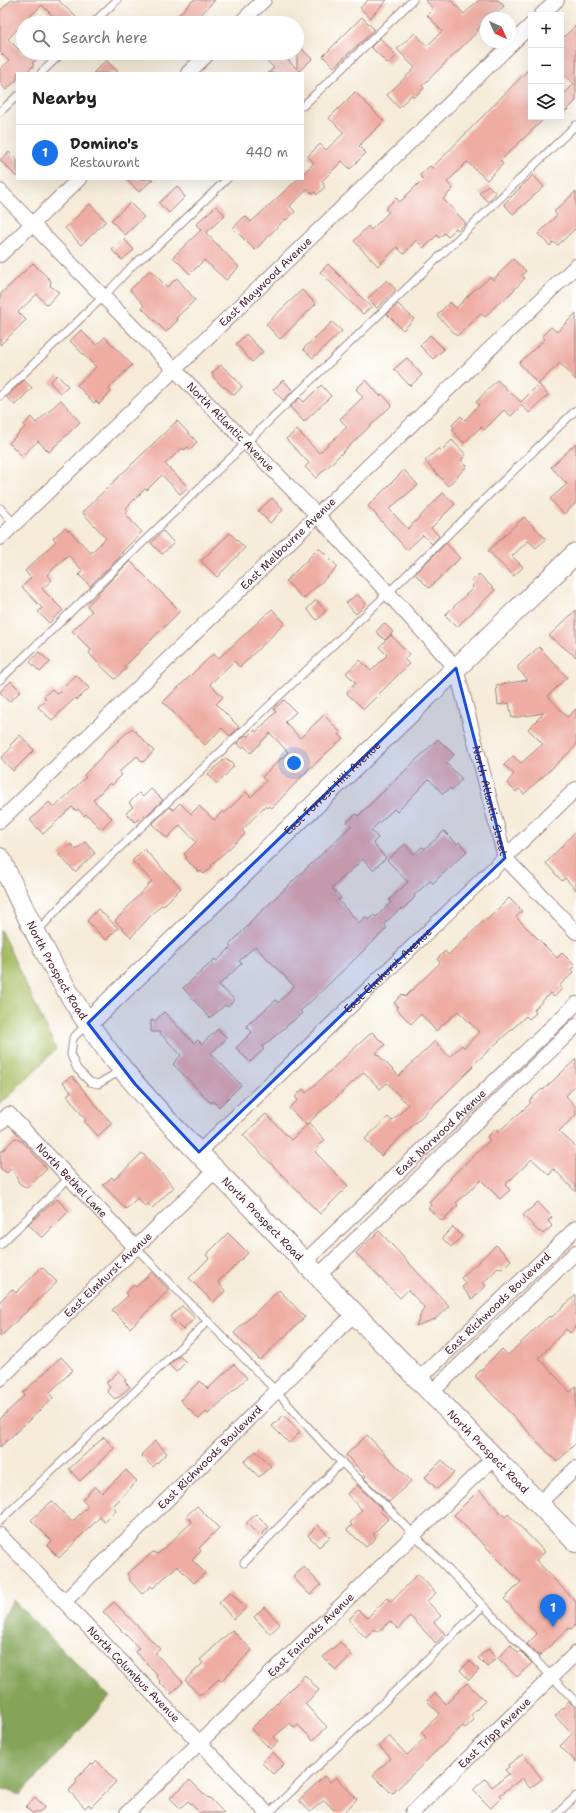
<!DOCTYPE html>
<meta charset="utf-8">
<style>
body{margin:0;font-family:"Shantell Sans",sans-serif;background:#f6f6f6;color:#222}
.controls{position:absolute;right:12px;top:12px;display:grid;overflow:hidden;border-radius:0px;box-shadow:0 4px 16px #0002}
.controls button{width:36px;height:36px;display:grid;place-items:center;padding:0;border:0;border-bottom:1px solid #e0e0e0;background:#fff;color:#222;font:20px sans-serif}
.compass{position:absolute;left:480px;top:12px;width:36px;height:36px;border-radius:50%;background:#fff;box-shadow:0 4px 16px #0002;rotate:135deg}
.you{position:absolute;left:294px;top:763px;width:14px;height:14px;margin:-10px;border:3px solid #fff;border-radius:50%;background:#1a73e8;box-shadow:0 0 0 6px #1a73e833}
.badge{display:grid;place-items:center;width:26px;height:26px;border-radius:50%;background:#1a73e8;color:#fff;font-size:13px;font-weight:700}
.pin{position:absolute;translate:-50% -33px;filter:drop-shadow(0 1px 2px #0008)}
.pin::after{content:'';position:absolute;top:21px;width:14px;height:12px;background:inherit;clip-path:polygon(0 0,100% 0,50% 100%)}
.list{margin:0;padding:0;list-style:none}
h2{display:flex;justify-content:space-between;align-items:center;height:52px;margin:0;padding:0 16px;font-size:17px}
h2 small{font-size:13px;font-weight:400;color:#767676}
.list li{display:grid;grid-template-columns:26px 1fr auto;gap:12px;align-items:center;box-sizing:border-box;height:56px;padding:0 16px;border-top:1px solid #e0e0e0}
.list b{display:block;font-size:15px;white-space:nowrap}
.list p{margin:0;font-size:13px;white-space:nowrap;color:#767676}
.list em{font-size:13px;font-style:normal;color:#767676}
.icon{flex:none;width:22px;height:22px;fill:none;stroke:currentColor;stroke-width:2;stroke-linecap:round;stroke-linejoin:round}
.map{position:relative;flex:none;width:576px;height:1813px;overflow:hidden}
.search{position:absolute;background:#fff;box-shadow:0 4px 16px #0002;left:16px;top:16px;width:288px;height:44px;display:flex;align-items:center;gap:10px;box-sizing:border-box;padding:0 14px;border-radius:22px;color:#767676;font-size:15px}
.panel{position:absolute;background:#fff;box-shadow:0 4px 16px #0002;left:16px;top:72px;width:288px;height:108px;border-radius:0px}
.map>svg:first-child{display:block}
.green{fill:#a7bd62;stroke:#786e46}
.forest{fill:#85a458;stroke:#686242}
.building{fill:#eeaca2}
.lines{fill:none;stroke-linecap:round;stroke-linejoin:round}
.service-casing{stroke:#a08582;stroke-width:9}
.minor-casing{stroke:#a08582;stroke-width:16}
.secondary-casing{stroke:#a08582;stroke-width:22}
.service{stroke:#fff;stroke-width:7}
.minor{stroke:#fff;stroke-width:14}
.secondary{stroke:#fff;stroke-width:20}
.marked{fill:#1d4ed8;fill-opacity:0.2;stroke:#1d4ed8;stroke-width:3;stroke-linejoin:round}
.labels{text-anchor:middle;dominant-baseline:central;stroke-width:4;stroke-linejoin:round;paint-order:stroke}
.street-label{font-size:11px;fill:#4a1f2b;stroke:#fff}
</style>
<div class="map">
<svg width="576" height="1813" viewBox="0 0 576 1813">
<rect width="100%" height="100%" fill="#fff"/>
<filter id="ink" filterUnits="userSpaceOnUse"><feTurbulence type="fractalNoise" baseFrequency=".025" numOctaves="2"/><feDisplacementMap in="SourceGraphic" scale="8" xChannelSelector="R" yChannelSelector="G"/><feConvolveMatrix kernelMatrix="1 2 1 2 8 2 1 2 1" color-interpolation-filters="sRGB"/></filter>
<filter id="wash" filterUnits="userSpaceOnUse"><feTurbulence type="fractalNoise" baseFrequency=".012" numOctaves="4" result="noise"/><feDisplacementMap in="SourceGraphic" scale="16" xChannelSelector="R" yChannelSelector="G"/><feGaussianBlur stdDeviation="0.9" result="paint"/><feColorMatrix in="noise" values="0 0 0 0 0 0 0 0 0 0 0 0 0 0 0 0 0 1.4 0 .05"/><feComposite in="paint" operator="in"/></filter>
<g filter="url(#wash)">
<rect width="100%" height="100%" fill="#f5ebd8"/>
<polygon class="green" points="0,929 56,1049 0,1105"/>
<polygon class="forest" points="13,1600 110,1697 20,1795 0,1788 0,1622"/>
<g id="blocks">
<g class="building">
<polygon points="11,0 58,0 76,17 70,23 60,23 42,5 23,23 8,39 22,53 43,53 32,63 34,65 26,73 17,73 17,80 6,90 0,83 0,69 9,61 0,52 0,11"/>
<polygon points="193,0 215,0 193,23 171,23"/>
<polygon points="368,0 387,0 370,18 360,8"/>
<polygon points="425,0 451,0 464,14 479,0 498,0 504,6 494,15 486,18 486,21 477,30 478,31 422,86 424,88 414,97 411,95 399,108 387,95 415,68 397,49 415,33 427,46 442,31 427,15 433,9"/>
<polygon points="362,17 374,29 373,31 334,67 323,56"/>
<polygon points="576,25 576,101 561,116 561,97 574,84 561,72 561,40"/>
<polygon points="380,38 397,56 388,64 371,47"/>
<polygon points="297,44 312,59 299,71 301,73 268,73 274,68 260,53 281,53 297,69"/>
<polygon points="106,60 119,73 93,73"/>
<polygon points="531,67 531,117 546,117 500,161 503,164 487,180 467,162 447,182 453,189 443,199 466,223 458,230 456,228 448,237 444,233 439,238 437,235 424,248 416,240 404,254 397,247 378,266 354,241 368,226 371,230 389,212 385,209 396,198 400,202 423,179 420,175 430,166 432,168"/>
<polygon points="355,92 384,121 359,146 366,153 350,169 342,161 322,181 324,183 323,185 325,187 317,195 315,192 313,194 308,189 290,206 295,212 286,220 285,219 255,250 233,228 245,216 251,222 298,179 303,179 303,174 314,163 308,156 320,144 326,150 344,133 329,118"/>
<polygon points="9,152 17,160 17,177 0,160"/>
<polygon points="533,175 544,187 513,214 504,204"/>
<polygon points="126,179 153,179 139,192"/>
<polygon points="488,185 496,193 488,202 479,193"/>
<polygon points="177,186 185,197 169,213 159,203"/>
<polygon points="576,191 576,228 558,245 553,242 550,246 538,234 557,215 554,212"/>
<polygon points="130,203 144,217 125,235 111,220"/>
<polygon points="90,204 106,221 81,245 65,228"/>
<polygon points="216,206 225,215 206,233 239,267 226,280 204,260 190,274 173,257 201,230 196,224"/>
<polygon points="124,239 134,250 122,260 112,250"/>
<polygon points="513,259 526,271 522,275 525,278 512,292 502,301 501,300 485,317 481,314 457,336 437,315 450,302 456,308 477,287 478,288 490,277 493,280"/>
<polygon points="33,263 51,281 50,286 59,292 47,305 37,294 18,312 26,320 0,345 0,295"/>
<polygon points="328,264 371,307 363,314 320,272"/>
<polygon points="150,270 167,287 177,278 195,300 176,318 178,320 166,332 142,308 144,305 130,290"/>
<polygon points="387,280 396,290 377,308 368,298"/>
<polygon points="302,290 316,304 280,339 266,324"/>
<polygon points="398,304 414,319 403,330 387,314"/>
<polygon points="576,313 576,380 560,363 538,384 519,363 545,339 542,336 551,327 557,332"/>
<polygon points="332,322 342,331 313,358 303,349"/>
<polygon points="81,330 96,345 105,337 132,365 112,385 109,389 111,392 99,404 96,401 94,403 77,385 96,367 70,341"/>
<polygon points="246,334 263,352 252,362 236,344"/>
<polygon points="430,335 444,349 433,359 420,346"/>
<polygon points="407,358 422,375 410,386 394,369"/>
<polygon points="221,365 235,378 242,387 234,395 225,387 224,388 213,377 214,376 212,373"/>
<polygon points="57,375 68,386 60,393 50,382"/>
<polygon points="24,380 32,388 15,405 6,397"/>
<polygon points="283,380 293,391 283,400 273,390"/>
<polygon points="366,380 380,396 382,394 392,405 316,478 305,467 309,463 286,439 297,430 319,453 347,427 340,419 363,397 356,389"/>
<polygon points="497,380 521,402 539,384 548,395 529,413 522,405 511,416 504,410 484,430 481,427 464,443 452,430 454,428 452,425 461,416 465,420 479,405 476,402"/>
<polygon points="321,385 331,396 304,422 290,407 300,398 304,402"/>
<polygon points="61,400 80,422 49,452 38,441 22,456 9,443 25,427 24,425 31,417 36,423"/>
<polygon points="177,421 197,442 190,449 188,447 184,450 182,448 165,464 188,487 180,494 162,475 147,490 145,489 126,508 128,510 125,514 142,532 121,553 123,554 90,586 79,575 83,571 68,555 47,575 52,580 42,589 63,610 49,623 38,612 42,608 22,587 31,578 25,571 56,541 53,538 65,528 68,531 69,530 91,553 106,538 82,512"/>
<polygon points="452,440 466,455 461,460 467,466 448,486 425,461 439,448 441,451"/>
<polygon points="576,443 576,503 564,514 550,499 567,484 551,467"/>
<polygon points="404,470 418,485 389,509 408,529 443,493 455,504 431,528 439,536 432,544 423,535 407,550 368,506"/>
<polygon points="272,498 283,510 270,523 258,511"/>
<polygon points="524,517 546,539 536,548 528,541 512,556 523,567 514,576 488,551"/>
<polygon points="163,531 174,543 162,554 151,543"/>
<polygon points="230,533 245,548 217,577 201,561"/>
<polygon points="446,543 460,558 429,588 415,574"/>
<polygon points="319,548 338,567 303,599 286,581"/>
<polygon points="130,561 180,611 124,667 126,669 115,679 97,662 89,653 91,650 72,631 92,611 87,606 98,594 98,593"/>
<polygon points="479,574 495,590 457,627 445,615 472,589 473,586 470,583"/>
<polygon points="357,594 366,604 356,614 346,603"/>
<polygon points="316,600 326,611 317,620 307,609"/>
<polygon points="272,609 285,623 240,667 234,661 210,684 223,697 216,704 239,727 230,736 222,728 205,745 163,702 212,655 214,654 218,659"/>
<polygon points="576,610 576,657 549,636"/>
<polygon points="384,623 393,632 385,640 376,632"/>
<polygon points="391,635 409,654 404,659 409,664 364,709 347,694 347,692 356,683 346,673 360,660 371,671 387,655 379,647"/>
<polygon points="539,647 567,677 548,696 567,717 576,709 576,746 524,794 519,789 516,792 507,783 514,774 504,765 513,756 521,763 543,744 528,729 544,713 512,718 509,703 498,705 496,685 528,680 518,669 518,666"/>
<polygon points="39,652 50,662 40,672 30,662"/>
<polygon points="76,675 89,688 77,700 75,698 52,720 38,707 46,699 44,696 52,689 57,694"/>
<polygon points="11,681 21,691 9,702 0,692"/>
<polygon points="284,700 296,712 285,722 300,738 324,715 341,733 339,735 343,738 308,770 272,808 269,806 267,808 265,806 242,830 245,834 211,865 212,866 204,874 201,871 199,872 185,858 187,857 184,854 196,842 180,825 167,838 152,824 170,807 173,810 180,803 191,814 199,806 214,820 223,811 225,813 246,792 251,797 266,781 262,777 288,752 270,733 251,753 244,746 242,748 237,743 246,735 248,737 255,730 256,732 276,712 274,709"/>
<polygon points="132,728 154,751 143,762 137,756 119,772 122,775 112,785 110,783 93,800 112,818 101,829 86,814 84,816 78,809 76,811 72,807 43,834 30,820 49,802 54,808 86,777 84,775 108,750"/>
<polygon points="20,735 34,750 13,771 1,758 12,747 10,745"/>
<polygon points="438,739 454,755 446,763 462,779 452,790 450,788 443,794 429,779 397,812 394,809 371,830 378,838 373,843 386,858 373,870 363,859 332,888 341,898 338,900 359,923 365,917 369,920 374,915 376,917 391,902 389,900 408,882 387,860 405,844 414,854 422,847 425,849 444,831 457,844 459,842 467,851 433,883 430,881 414,895 415,897 402,910 401,908 385,923 385,925 387,928 308,1004 300,1011 302,1013 262,1047 264,1049 250,1062 236,1048 252,1032 246,1026 276,1000 278,1003 294,986 255,946 239,961 242,963 219,985 235,1000 227,1007 225,1005 210,1018 183,988 215,959 217,961 231,947 229,945 250,924 249,923 351,826 347,822 356,814 358,816"/>
<polygon points="226,758 234,766 217,784 208,774"/>
<polygon points="151,789 163,800 145,817 143,815 135,822 126,813 133,807 129,803 139,793 143,797"/>
<polygon points="576,831 576,890 565,878 562,881 546,863"/>
<polygon points="85,842 95,853 75,872 59,855 71,844 76,850"/>
<polygon points="144,849 181,888 163,906 161,905 131,937 115,921 152,881 132,861"/>
<polygon points="509,898 522,911 516,917 557,958 562,953 575,966 571,969 574,972 559,986 562,989 554,997 550,993 534,1010 536,1013 529,1019 526,1016 472,1066 473,1067 381,1156 365,1139 388,1117 392,1121 408,1105 387,1083 380,1089 364,1072 306,1125 289,1108 298,1100 295,1097 303,1089 306,1093 372,1032 385,1045 376,1053 399,1076 435,1041 449,1057 462,1045 464,1048 479,1032 458,1011 436,1031 421,1014 411,1024 396,1008 398,1006 394,1003 402,994 405,997 440,963 437,959 445,951 448,955 486,919 487,920"/>
<polygon points="98,909 118,928 106,940 87,921"/>
<polygon points="164,1012 194,1043 198,1040 202,1044 218,1029 227,1038 211,1053 241,1085 219,1107 214,1102 210,1102 173,1064 181,1055 159,1032 151,1032 151,1020 155,1021"/>
<polygon points="576,1059 576,1084 566,1096 576,1107 576,1115 559,1131 576,1147 576,1192 554,1169 549,1175 532,1159 505,1185 510,1190 500,1199 481,1180 456,1203 458,1205 442,1221 428,1208 431,1205 429,1202 451,1179 450,1178 490,1140 487,1137 495,1129 498,1132 531,1103 529,1101 542,1089 543,1090"/>
<polygon points="72,1076 103,1114 112,1123 98,1136 84,1121 86,1120 67,1095 71,1092 63,1082"/>
<polygon points="266,1114 291,1140 309,1123 325,1140 316,1149 317,1150 315,1152 348,1186 320,1214 243,1135"/>
<polygon points="15,1138 23,1142 47,1169 27,1188 19,1183 12,1168 7,1173 0,1168 0,1153"/>
<polygon points="142,1153 174,1187 152,1208 148,1204 145,1206 137,1198 126,1209 103,1185 112,1177 114,1180"/>
<polygon points="57,1199 69,1211 42,1238 28,1224"/>
<polygon points="538,1202 552,1217 548,1221 552,1226 543,1234 540,1231 539,1232 523,1215"/>
<polygon points="453,1227 462,1236 451,1247 442,1238"/>
<polygon points="379,1231 449,1306 435,1319 416,1326 424,1307 408,1290 400,1298 356,1253"/>
<polygon points="228,1233 248,1253 218,1282 225,1291 213,1302 189,1278 209,1258 206,1255"/>
<polygon points="496,1245 511,1260 502,1269 499,1267 483,1283 486,1286 472,1299 462,1287 466,1284 461,1278"/>
<polygon points="42,1267 57,1282 0,1337 0,1301 12,1289 16,1293"/>
<polygon points="152,1272 169,1290 130,1328 112,1310 128,1296 125,1293 134,1285 136,1287"/>
<polygon points="279,1290 305,1317 260,1360 234,1333"/>
<polygon points="576,1295 576,1327 570,1333 566,1329 539,1358 570,1392 576,1386 576,1443 557,1462 475,1376 502,1349 508,1355 549,1316 551,1318 554,1315"/>
<polygon points="182,1306 195,1318 183,1330 170,1317"/>
<polygon points="179,1356 186,1362 176,1372 169,1365"/>
<polygon points="61,1357 73,1370 49,1393 53,1398 0,1447 0,1419 25,1395 23,1393"/>
<polygon points="234,1364 247,1378 208,1414 206,1412 199,1419 180,1400 200,1381 208,1389"/>
<polygon points="119,1371 126,1380 124,1381 130,1387 118,1398 117,1397 115,1399 107,1391 110,1387 106,1383"/>
<polygon points="284,1415 300,1432 289,1443 272,1426"/>
<polygon points="367,1435 411,1481 389,1502 364,1478 366,1476 346,1455"/>
<polygon points="104,1437 114,1448 80,1481 69,1469"/>
<polygon points="155,1441 167,1453 153,1467 141,1455"/>
<polygon points="256,1451 271,1466 259,1477 244,1462"/>
<polygon points="442,1460 454,1473 437,1489 425,1477"/>
<polygon points="126,1470 137,1481 113,1506 116,1510 104,1522 100,1517 59,1558 47,1546 52,1541 31,1520 52,1501 72,1522 88,1506 82,1500 95,1486 102,1493"/>
<polygon points="357,1485 382,1509 380,1511 388,1519 373,1534 376,1538 366,1547 347,1530 352,1525 350,1523 362,1510 347,1494"/>
<polygon points="479,1490 505,1517 508,1514 545,1552 536,1560 576,1602 576,1624 571,1629 569,1628 539,1656 527,1644 537,1634 504,1599 521,1582 454,1515"/>
<polygon points="197,1506 219,1528 199,1548 201,1551 192,1560 205,1573 194,1583 177,1566 153,1588 151,1586 142,1594 129,1580 130,1578 127,1574 153,1552 158,1554 192,1522 186,1516"/>
<polygon points="256,1514 269,1527 260,1536 246,1523"/>
<polygon points="318,1525 330,1537 319,1547 308,1535"/>
<polygon points="304,1567 321,1585 310,1595 293,1577"/>
<polygon points="418,1574 436,1593 427,1601 441,1616 434,1622 445,1634 436,1643 410,1616 398,1629 390,1621 378,1632 375,1629 366,1638 351,1622 349,1619 358,1610 367,1618 387,1598 391,1602"/>
<polygon points="230,1592 246,1608 234,1619 219,1603"/>
<polygon points="114,1602 160,1649 155,1653 183,1682 171,1694 159,1682 160,1681 156,1676 158,1675 135,1652 139,1648 103,1612"/>
<polygon points="264,1607 280,1624 270,1634 254,1617"/>
<polygon points="232,1630 252,1650 221,1681 219,1679 202,1694 201,1693 199,1695 185,1680 203,1663 200,1660"/>
<polygon points="340,1642 352,1655 336,1670 323,1657"/>
<polygon points="511,1645 518,1653 520,1651 532,1663 517,1677 498,1658"/>
<polygon points="488,1649 496,1658 487,1667 478,1658"/>
<polygon points="470,1661 479,1670 469,1680 460,1670"/>
<polygon points="305,1675 319,1690 305,1704 327,1727 313,1740 298,1725 295,1728 290,1723 274,1737 278,1742 270,1749 251,1729"/>
<polygon points="467,1683 485,1701 471,1715 474,1720 465,1728 463,1726 454,1734 392,1794 373,1775 391,1758 379,1746 389,1736 407,1755 426,1737 421,1732 440,1714 427,1701 435,1693 446,1704"/>
<polygon points="569,1702 576,1707 576,1762 560,1746 572,1734 555,1716"/>
<polygon points="273,1752 284,1764 273,1774 262,1763"/>
<polygon points="523,1754 542,1779 530,1788 522,1778 500,1795 502,1797 491,1808 473,1790 485,1779 492,1787 509,1774 505,1770 509,1767 508,1765"/>
<polygon points="97,1761 116,1782 91,1807 89,1804 85,1808 69,1791 77,1782 75,1780 91,1764 93,1765"/>
<polygon points="324,1776 330,1782 336,1777 357,1799 343,1813 337,1813 324,1800 310,1812 299,1800"/>
<polygon points="190,1780 208,1798 209,1797 224,1813 200,1813 188,1801 180,1808 170,1798"/>
<polygon points="35,1797 45,1807 38,1813 32,1813 26,1807"/>
</g>
</g>
</g>
<g filter="url(#ink)">
<use href="#blocks" fill-opacity="0" stroke="#a08582" stroke-width="1"/>
<g class="lines">
<defs>
<g id="service">
<polyline points="93,23 117,0"/>
<polyline points="41,73 62,53"/>
<polyline points="303,106 413,0"/>
<polyline points="0,112 17,96"/>
<polyline points="0,396 104,296 134,264 156,247 227,179"/>
<polyline points="0,508 15,524"/>
<polyline points="0,680 576,125"/>
<polyline points="37,932 75,890 388,593 576,410"/>
<polyline points="86,1025 73,1038 71,1055 77,1069 90,1082 98,1084 122,1070"/>
<polyline points="0,1245 69,1178"/>
<polyline points="135,1247 276,1391 327,1448 414,1534 576,1702"/>
<polyline points="0,1521 208,1321"/>
<polyline points="244,1563 342,1462"/>
<polyline points="269,1813 483,1606"/>
<polyline points="558,1813 576,1796"/>
</g>
<g id="minor">
<polyline points="541,15 557,0"/>
<polyline points="240,23 264,0"/>
<polyline points="188,73 209,53"/>
<path id="s1" d="M0,191L317,515L456,668L505,858L576,932"/>
<polyline points="0,255 79,179"/>
<path id="s2" d="M0,538L531,25"/>
<path id="s3" d="M0,821L576,266"/>
<path id="s4" d="M0,1123L9,1114L135,1247"/>
<path id="s5" d="M199,1152L576,789"/>
<path id="s6" d="M305,1261L576,1004"/>
<polyline points="319,1275 576,1026"/>
<path id="s7" d="M0,1379L216,1170"/>
<path id="s8" d="M419,1379L576,1228"/>
<polyline points="432,1392 576,1252"/>
<polyline points="539,1503 576,1468"/>
<path id="s9" d="M0,1535L267,1813"/>
<path id="s10" d="M65,1601L355,1313"/>
<path id="s11" d="M127,1813L494,1457"/>
<path id="s12" d="M412,1813L576,1653"/>
</g>
<g id="secondary">
<path id="s13" d="M0,858C27,917 55,976 92,1029C114,1061 140,1090 165,1118L576,1542"/>
<path id="s14" d="M88,1023L576,553"/>
</g>
</defs>
<use href="#service" class="service-casing"/>
<use href="#minor" class="minor-casing"/>
<use href="#secondary" class="secondary-casing"/>
<use href="#service" class="service"/>
<use href="#minor" class="minor"/>
<use href="#secondary" class="secondary"/>
</g>
</g>
<path class="marked" d="M456,668L505,858L199,1152L135,1084L88,1023Z"/>
<g class="labels">
<g class="street-label">
<text stroke="none"><textPath href="#s2" startOffset="369">East Maywood Avenue</textPath></text>
<text stroke="none"><textPath href="#s1" startOffset="330">North Atlantic Avenue</textPath></text>
<text stroke="none"><textPath href="#s3" startOffset="400">East Melbourne Avenue</textPath></text>
<text stroke="none"><textPath href="#s14" startOffset="339">East Forrest Hill Avenue</textPath></text>
<text stroke="none"><textPath href="#s1" startOffset="797">North Atlantic Street</textPath></text>
<text stroke="none"><textPath href="#s13" startOffset="126">North Prospect Road</textPath></text>
<text stroke="none"><textPath href="#s5" startOffset="262">East Elmhurst Avenue</textPath></text>
<text stroke="none"><textPath href="#s6" startOffset="187">East Norwood Avenue</textPath></text>
<text stroke="none"><textPath href="#s4" startOffset="104">North Bethel Lane</textPath></text>
<text stroke="none"><textPath href="#s13" startOffset="450">North Prospect Road</textPath></text>
<text stroke="none"><textPath href="#s7" startOffset="150">East Elmhurst Avenue</textPath></text>
<text stroke="none"><textPath href="#s8" startOffset="109">East Richwoods Boulevard</textPath></text>
<text stroke="none"><textPath href="#s13" startOffset="774">North Prospect Road</textPath></text>
<text stroke="none"><textPath href="#s10" startOffset="204">East Richwoods Boulevard</textPath></text>
<text stroke="none"><textPath href="#s11" startOffset="256">East Fairoaks Avenue</textPath></text>
<text stroke="none"><textPath href="#s9" startOffset="193">North Columbus Avenue</textPath></text>
<text stroke="none"><textPath href="#s12" startOffset="115">East Tripp Avenue</textPath></text>
</g>
</g>
</svg>
<div class="controls">
<button>+</button>
<button>−</button>
<button><svg class="icon" aria-label="layers" viewBox="0 0 24 24"><path d="M12 4l9 5-9 5-9-5zM3 14l9 5 9-5"/></svg></button>
</div>
<svg class="compass" viewBox="-18 -18 36 36"><path d="M0-13l5 13h-10z" fill="#e53935"/><path d="M0 13l5-13h-10z" fill="#767676"/></svg>
<div class="you"></div>
<div class="pin badge" style="left:553px;top:1627px">1</div>
<div class="search"><svg class="icon" aria-label="search" viewBox="0 0 24 24"><circle cx="10" cy="10" r="6"/><path d="M15 15l6 6"/></svg>Search here</div>
<section class="panel">
<h2>Nearby<small></small></h2>
<ul class="list">
<li><span class="badge">1</span><div><b>Domino's</b><p>Restaurant</p></div><em>440 m</em></li>
</ul>
</section>
</div>
